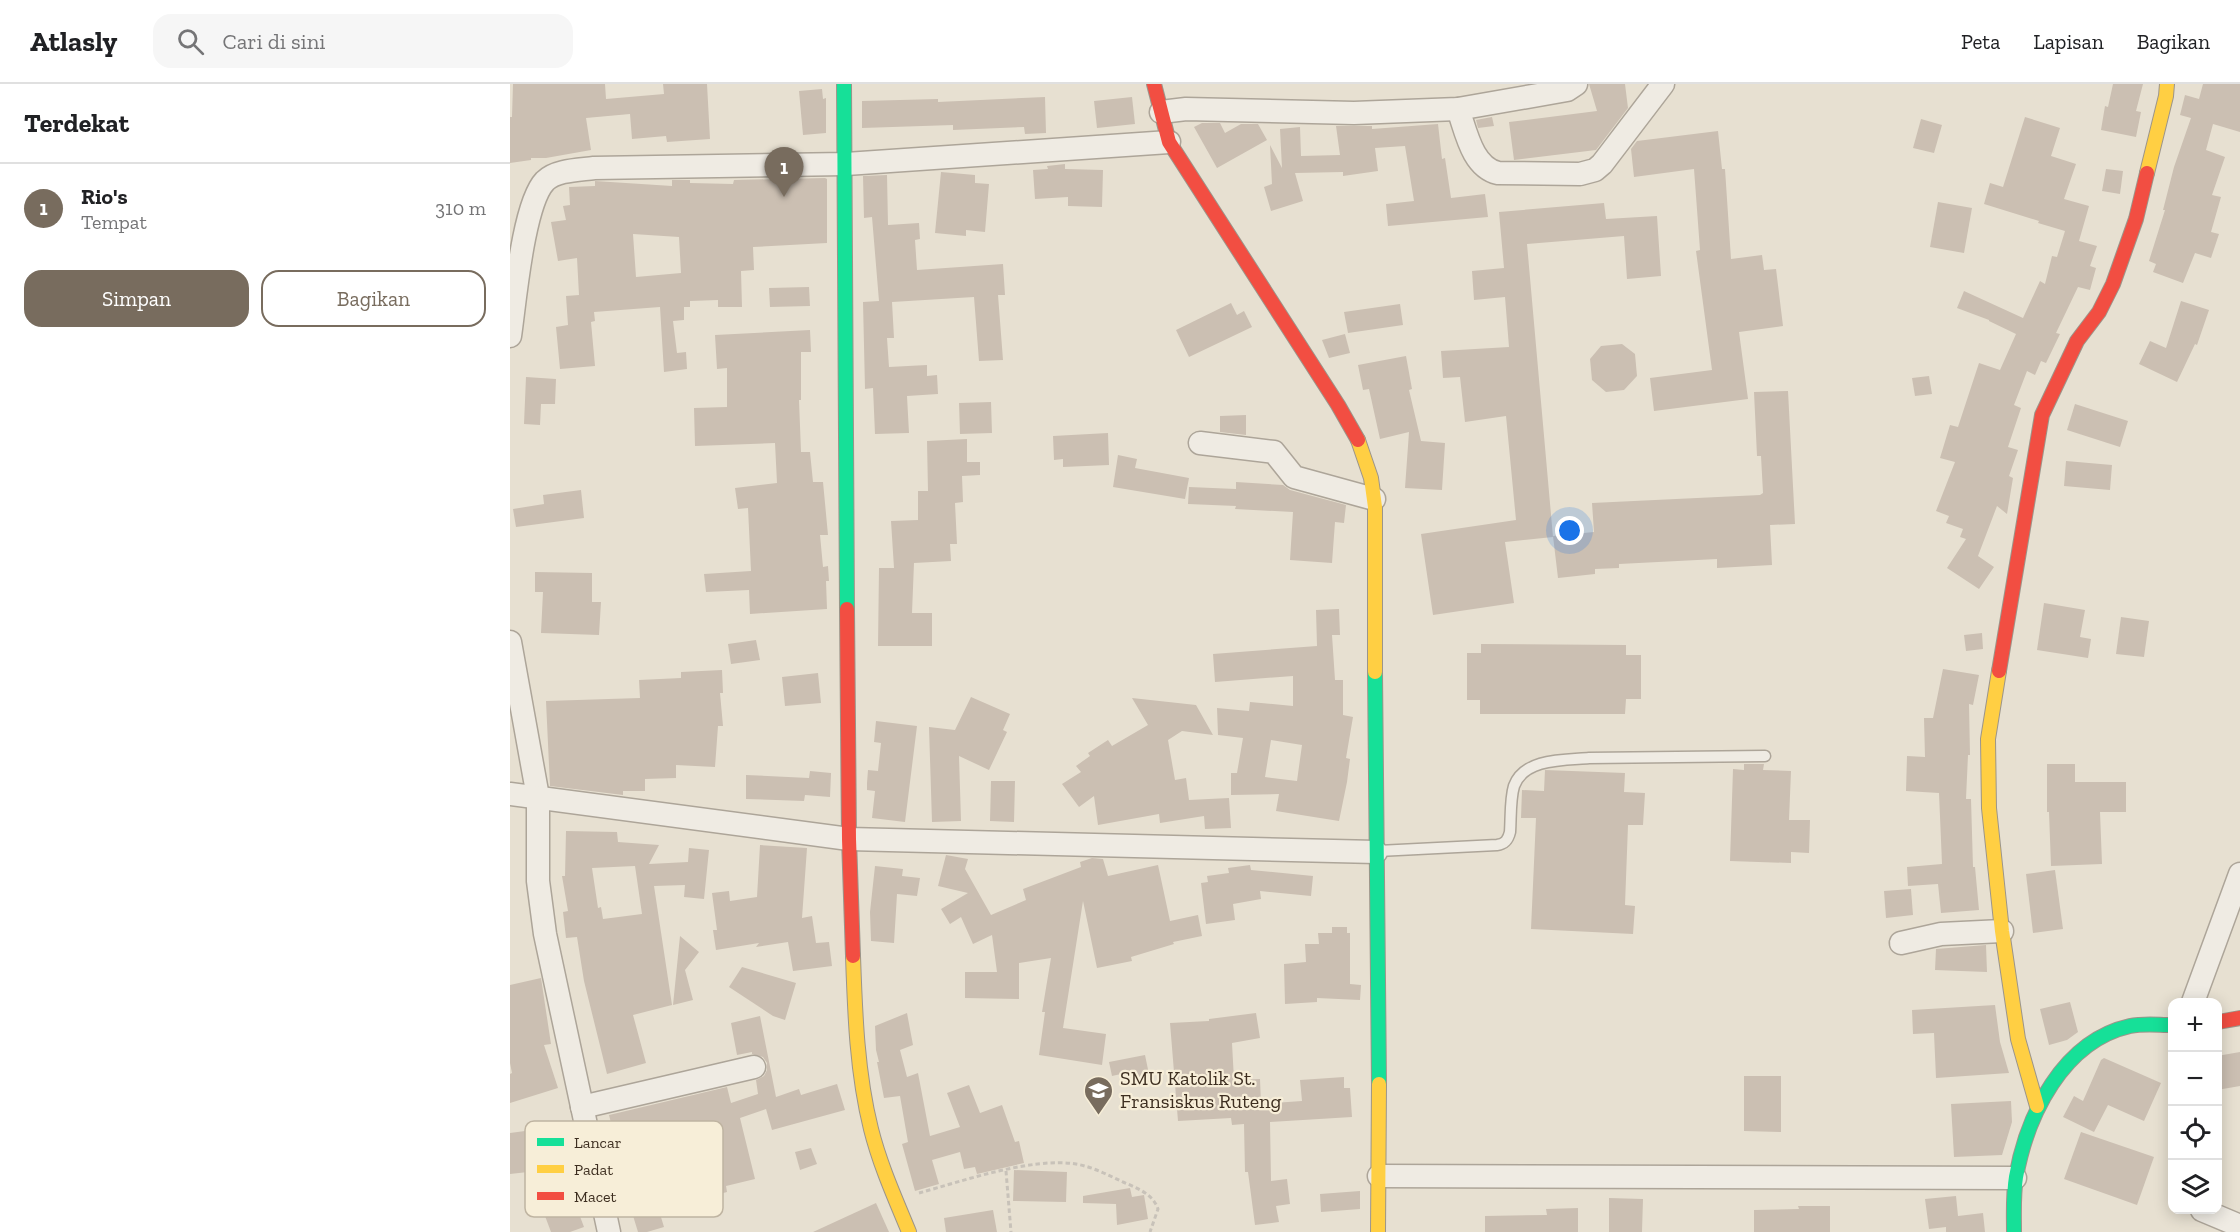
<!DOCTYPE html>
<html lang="id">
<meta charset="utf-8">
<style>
body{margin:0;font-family:"Zilla Slab",serif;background:#f6f6f6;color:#202124}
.controls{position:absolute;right:18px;bottom:18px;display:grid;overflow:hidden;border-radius:12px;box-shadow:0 3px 15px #0003}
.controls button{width:54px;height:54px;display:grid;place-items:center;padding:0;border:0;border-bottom:2px solid #e0e0e0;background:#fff;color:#202124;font:30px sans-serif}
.you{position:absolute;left:1060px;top:447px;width:21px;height:21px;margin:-15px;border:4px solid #fff;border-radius:50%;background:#1a73e8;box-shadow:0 0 0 9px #1a73e833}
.badge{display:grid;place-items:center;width:39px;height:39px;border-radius:50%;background:#786c5e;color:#fff;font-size:20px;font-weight:700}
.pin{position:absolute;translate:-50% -50px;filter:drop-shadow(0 2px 3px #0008)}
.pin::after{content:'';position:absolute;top:32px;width:21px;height:18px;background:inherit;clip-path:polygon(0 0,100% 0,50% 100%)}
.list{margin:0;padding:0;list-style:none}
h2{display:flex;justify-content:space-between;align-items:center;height:78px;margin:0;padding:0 24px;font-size:26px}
h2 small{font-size:20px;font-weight:400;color:#757577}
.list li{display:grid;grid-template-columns:39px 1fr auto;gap:18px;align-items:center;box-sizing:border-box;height:90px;padding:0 24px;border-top:2px solid #e0e0e0}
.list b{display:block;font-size:22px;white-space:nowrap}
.list p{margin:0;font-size:20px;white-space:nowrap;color:#757577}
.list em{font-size:20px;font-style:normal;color:#757577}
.actions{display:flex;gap:12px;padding:18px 24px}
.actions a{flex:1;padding:14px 0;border:2px solid #786c5e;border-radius:18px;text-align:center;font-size:21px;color:#786c5e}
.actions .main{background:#786c5e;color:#fff}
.icon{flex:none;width:33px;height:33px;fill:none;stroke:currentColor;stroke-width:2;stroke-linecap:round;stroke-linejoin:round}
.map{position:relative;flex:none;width:1730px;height:1148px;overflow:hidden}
header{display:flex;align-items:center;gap:36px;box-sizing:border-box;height:84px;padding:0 30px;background:#fff;border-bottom:2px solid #e0e0e0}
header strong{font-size:28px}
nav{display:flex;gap:33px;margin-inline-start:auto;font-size:21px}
.search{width:420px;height:54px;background:#f6f6f6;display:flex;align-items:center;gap:15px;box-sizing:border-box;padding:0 21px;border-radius:18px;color:#757577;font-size:22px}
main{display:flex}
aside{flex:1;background:#fff}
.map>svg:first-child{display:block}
.building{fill:#cbbfb2;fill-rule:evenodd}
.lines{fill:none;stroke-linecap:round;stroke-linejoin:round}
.lane-casing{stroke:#ada599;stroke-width:13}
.street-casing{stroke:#ada599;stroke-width:25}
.fast-casing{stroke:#9c958a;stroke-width:16}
.slow-casing{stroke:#9c958a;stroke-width:16}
.jam-casing{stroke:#9c958a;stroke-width:16}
.path{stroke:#c8c2b9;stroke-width:3;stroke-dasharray:4.5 3;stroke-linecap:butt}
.lane{stroke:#efebe3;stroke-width:10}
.street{stroke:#efebe3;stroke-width:22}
.fast{stroke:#16e098;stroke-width:14}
.slow{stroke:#ffcf43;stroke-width:14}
.jam{stroke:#f24e42;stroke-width:14}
.labels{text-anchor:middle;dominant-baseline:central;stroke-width:4.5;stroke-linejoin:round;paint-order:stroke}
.poi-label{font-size:20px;fill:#3d2e20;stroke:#f7eed8;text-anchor:start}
.key{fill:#f7eed8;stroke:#bfb4a1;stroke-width:1.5}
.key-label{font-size:16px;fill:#3d2e20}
</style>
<header>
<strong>Atlasly</strong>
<div class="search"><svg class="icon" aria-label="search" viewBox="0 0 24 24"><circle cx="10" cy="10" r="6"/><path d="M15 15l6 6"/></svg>Cari di sini</div>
<nav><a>Peta</a><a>Lapisan</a><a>Bagikan</a></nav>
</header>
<main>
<aside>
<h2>Terdekat<small></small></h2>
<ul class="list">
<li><span class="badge">1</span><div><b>Rio's</b><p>Tempat</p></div><em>310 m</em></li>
</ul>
<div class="actions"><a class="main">Simpan</a><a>Bagikan</a></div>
</aside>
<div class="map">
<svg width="1730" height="1148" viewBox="0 0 1730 1148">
<rect width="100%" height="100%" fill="#e7e0d1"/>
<g class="building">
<polygon points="3,0 95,0 96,15 154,10 153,0 197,0 200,55 157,58 156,52 122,55 120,30 76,34 81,66 36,74 21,74 21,76 0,79 0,33 2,33"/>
<polygon points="1079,0 1115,0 1118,24 1086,66 1004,76 999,38 1087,27"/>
<polygon points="1603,0 1633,0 1626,27 1631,28 1626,53 1591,46 1595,22 1598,23"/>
<polygon points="1693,0 1730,0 1730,48 1703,40 1696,66 1715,73 1702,111 1711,113 1701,148 1709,150 1701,174 1685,169 1673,199 1643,188 1646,180 1639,177 1655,126 1653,126 1664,83 1681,34 1670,31 1675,11 1689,15"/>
<polygon points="312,5 313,15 316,14 316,49 293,51 289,7"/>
<polygon points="535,13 536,49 515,50 514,43 443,46 443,41 352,44 352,17 428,15 428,18"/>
<polygon points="622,13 625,40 587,44 584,17"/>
<polygon points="982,33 984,42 968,44 966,36"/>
<polygon points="1515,33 1550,44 1541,72 1566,80 1554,115 1579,122 1569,157 1587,162 1580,182 1586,184 1580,206 1568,203 1546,249 1550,250 1536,279 1531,277 1525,291 1517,287 1504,321 1511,324 1498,363 1508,366 1499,392 1503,394 1497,430 1487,422 1468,472 1484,483 1469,505 1437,484 1456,455 1450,453 1453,445 1436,439 1439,432 1426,427 1445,378 1430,374 1440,341 1448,343 1469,279 1490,286 1506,250 1479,237 1479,236 1447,224 1454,207 1513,234 1530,197 1535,200 1542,172 1547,173 1555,147 1528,139 1529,137 1474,120 1480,99 1493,103"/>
<polygon points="1411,35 1432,41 1424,69 1403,64"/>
<polygon points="692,39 710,39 715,49 731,40 748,40 757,56 707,84 684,43"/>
<polygon points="928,40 932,75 935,74 941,114 975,110 978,133 878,142 876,120 904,117 895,62 865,64 868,87 833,92 833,88 785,89 793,117 761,127 754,103 762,100 760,61 772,84 770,45 790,43 791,72 830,71 826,42 862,42 862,45"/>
<polygon points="1208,47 1212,85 1215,85 1221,175 1252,171 1254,186 1266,185 1273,242 1229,248 1238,315 1144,327 1140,294 1202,286 1186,167 1190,166 1184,85 1124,93 1121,65 1127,57"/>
<polygon points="555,80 555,85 593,86 592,123 558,122 558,113 525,115 523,86 538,85 537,82"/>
<polygon points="1596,85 1613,87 1610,110 1592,107"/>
<polygon points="431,88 465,91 465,99 479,100 475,148 456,146 456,152 425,149"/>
<polygon points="377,91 378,141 409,139 410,155 405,156 407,186 493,180 495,211 488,211 493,276 469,277 464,213 382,218 384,254 377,254 379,283 417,281 417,292 427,291 428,310 397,312 399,349 365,350 363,304 355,305 353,218 369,217 362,133 354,134 353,92"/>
<path d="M315,94L317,95V159L243,163L244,186L231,187L232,223H208V216L180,217V223H174V236L163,237L167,269L176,268L177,285L154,288L150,223L84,228L85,237L81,238L85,282L50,285L46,243L58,241L56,212L69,211L67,174L48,177L41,138L56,136L53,122L60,121L59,103L85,102V97L162,102V96H180V99L223,100L224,96ZM123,150L169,153L171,189L126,193Z"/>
<polygon points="1428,118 1462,124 1454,169 1420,163"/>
<polygon points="1094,119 1096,135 1147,132 1151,192 1117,195 1114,152 1017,160 1043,453 995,458 1004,519 923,531 911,450 1006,436 996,332 955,338 950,293 933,294 931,267 999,263 995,213 964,216 962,187 994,184 989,128"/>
<polygon points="299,203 300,222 260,223 259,204"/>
<polygon points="1671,217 1699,226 1687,261 1685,260 1667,298 1629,280 1640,257 1656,264"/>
<polygon points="721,219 727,231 734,227 742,243 679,273 666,246"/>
<polygon points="890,220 893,241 838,249 834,228"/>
<polygon points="300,246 301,268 291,268 291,316 289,316 291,368 300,368 303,398 313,398 318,451 310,451 313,483 318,482 319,497 316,497 317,525 240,530 239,506 196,508 194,490 241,487 238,424 228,425 225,404 267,399 265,359 185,362 184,324 217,323 217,284 207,285 205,251"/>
<polygon points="835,250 840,269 819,274 812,256"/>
<polygon points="1112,260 1125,270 1127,292 1114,306 1096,308 1082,296 1080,275 1091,262"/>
<polygon points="896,272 902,305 899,306 911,357 935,359 932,406 895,404 899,348 870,355 859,305 853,306 848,281"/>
<polygon points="1419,292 1422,310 1405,312 1402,294"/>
<polygon points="16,293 46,295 45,320 31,320 30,341 14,340"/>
<polygon points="1278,307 1285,440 1260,441 1262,481 1207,484 1207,475 1109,480 1109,484 1085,485 1085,490 1048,494 1043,452 1084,448 1082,419 1250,411 1253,409 1251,372 1247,372 1244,308"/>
<polygon points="481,318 482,349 450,350 449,319"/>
<polygon points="1565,320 1618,337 1610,363 1557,346"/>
<polygon points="736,331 736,351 710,348 710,332"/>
<polygon points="598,349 599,381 553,383 553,375 544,376 543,352"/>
<polygon points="457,355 457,378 470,378 470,391 452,392 453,418 445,419 447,460 440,460 441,477 404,479 402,529 422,529 422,562 368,562 369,484 384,484 381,437 408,436 408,407 418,407 417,357"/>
<polygon points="608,371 627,375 625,384 679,394 675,415 603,403"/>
<polygon points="1556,377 1602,381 1600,406 1554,402"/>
<polygon points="726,398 773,401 780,406 836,421 834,439 825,438 822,479 780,476 783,428 725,425 726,422 678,420 679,403 726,405"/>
<polygon points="71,406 74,434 6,443 3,425 34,420 33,411"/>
<polygon points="25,488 82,489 82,518 91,518 89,551 31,549 33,508 25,508"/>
<polygon points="1534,519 1575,526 1570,553 1581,555 1578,574 1527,566"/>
<path d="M829,525L830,551H822L825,596H833V631L843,633L836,674L840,675L837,698L829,737L766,727L769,710L721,711V689H727L733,654L708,651L707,624L739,627L740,618L783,622V592L705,598L703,570L807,562L806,526ZM761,656L792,661L787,697L755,693Z"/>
<polygon points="1611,533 1639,537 1634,573 1606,570"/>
<polygon points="1472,549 1473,565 1456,567 1454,551"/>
<polygon points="246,556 250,576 221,580 218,560"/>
<polygon points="971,560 1116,561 1116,571 1131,571 1131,615 1116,615 1115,630 970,630 970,616 957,616 957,569 971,569"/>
<polygon points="1433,585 1469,591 1463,621 1459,620 1460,671 1458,671 1456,715 1461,715 1463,783 1465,783 1469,826 1431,829 1428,800 1398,802 1397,783 1432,780 1429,709 1396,707 1397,672 1415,673 1414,634 1423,634"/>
<polygon points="212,586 213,609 210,609 213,642 208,642 205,683 166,681 166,694 135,695 135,707 113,707 113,711 40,702 36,617 130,614 129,596 171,594 171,588"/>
<polygon points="308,589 311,619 275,622 272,593"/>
<polygon points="461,613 500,630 493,646 497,648 479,686 449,672 451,737 422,738 419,643 445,646"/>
<polygon points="622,614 686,621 703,651 672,647 658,656 665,696 676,694 679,716 719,714 721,744 695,745 694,732 650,739 649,730 588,741 584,712 569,723 552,700 571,688 566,682 580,672 578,669 598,656 602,662 638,641"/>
<polygon points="366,637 407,642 395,738 362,734 365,707 357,706 357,699 358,686 368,687 371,659 364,658"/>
<polygon points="1234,680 1254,680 1253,686 1281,687 1279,736 1300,736 1299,769 1281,768 1281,779 1220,777 1223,685 1234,686"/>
<polygon points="1537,680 1565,680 1565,698 1616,698 1616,728 1590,728 1592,780 1541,782 1539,728 1537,728"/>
<polygon points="1035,686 1115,689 1114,708 1135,709 1133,741 1118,741 1115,821 1125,822 1123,850 1021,845 1026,734 1011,734 1012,706 1034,707"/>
<polygon points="300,687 321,689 320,713 295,711 294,717 236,715 236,691 299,694"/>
<polygon points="481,697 505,697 504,738 480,737"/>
<path d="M56,747L107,748L108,758L149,761L139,780L178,778L179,764L199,766L194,815L174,813L175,801L144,802L162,921L123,931L136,979L97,990L74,897L67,853L56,854L53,828L58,827L52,792H55ZM125,782L132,830L93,835L91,823L88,824L82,784Z"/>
<polygon points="250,761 297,764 292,834 302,832 306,859 319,858 322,882 283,887 278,858 246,863 249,859 206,866 203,846 207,846 202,809 219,807 220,817 247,813"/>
<polygon points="436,771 458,775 455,785 481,831 516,816 513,805 571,783 570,778 582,774 593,775 598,792 648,781 660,837 688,831 692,852 663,858 664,860 621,873 622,877 587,884 573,817 553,944 596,950 592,981 529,971 535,928 532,928 541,874 509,879 509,915 455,914 455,888 487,888 482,851 463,860 451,833 440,840 431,825 458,809 428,802"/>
<polygon points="740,781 741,786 803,792 801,812 750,807 751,815 723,820 725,836 696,840 691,799 698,798 697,792 719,789 718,784"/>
<polygon points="365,782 393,785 392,792 410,794 407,812 387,810 384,859 361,857 360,828"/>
<polygon points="1545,786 1553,845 1523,849 1516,790"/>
<polygon points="1401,805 1403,831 1376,834 1374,807"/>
<polygon points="822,843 837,843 837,849 840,849 840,900 851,901 850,916 807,914 807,918 775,920 774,880 796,878 795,860 809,860 808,849 822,849"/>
<polygon points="170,852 189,868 175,886 183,916 163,921"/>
<polygon points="1476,861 1477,888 1425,886 1426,865"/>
<polygon points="232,883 286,899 275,936 263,932 219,903"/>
<polygon points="31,894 41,960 34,961 48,1004 0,1019 0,990 2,989 0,979 0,901"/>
<polygon points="1560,918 1568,948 1557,956 1539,961 1530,925"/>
<polygon points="1485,921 1490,958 1499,989 1426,994 1424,949 1403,950 1402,926"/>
<polygon points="397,929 403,961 390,966 397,993 408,989 420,1052 450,1043 437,1009 459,1001 470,1029 492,1021 505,1058 509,1057 514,1079 467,1090 465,1083 454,1085 450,1068 422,1076 429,1100 405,1107 392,1060 398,1058 390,1012 374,1014 367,978 369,978 366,966 365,942"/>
<polygon points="746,929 750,954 722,959 724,996 750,995 751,1020 792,1017 790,996 834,993 834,1004 840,1004 842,1033 760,1038 761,1097 777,1095 780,1120 766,1122 769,1138 745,1141 738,1088 735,1088 734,1040 722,1041 721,1034 668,1037 660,939 699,937 699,935"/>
<polygon points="250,932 266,1013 289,1005 291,1011 327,1000 335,1026 262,1046 256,1025 230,1034 245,1095 216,1102 217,1108 202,1112 199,1105 189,1108 177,1067 146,1073 156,1106 144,1110 154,1143 137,1148 128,1148 113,1099 117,1098 108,1050 104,1051 99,1031 217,1003 221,1019 248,1010 246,996 254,992 257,986 257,979 253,973 242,970 242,968 227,971 221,939"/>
<polygon points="1730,968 1730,1002 1707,1006 1707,972"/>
<polygon points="635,971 641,1000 623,1003 622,997 612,999 611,990 602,992 599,978"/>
<polygon points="1594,974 1651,999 1634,1037 1598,1021 1584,1048 1553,1033 1564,1012 1573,1017 1591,976"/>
<polygon points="1234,992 1271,992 1271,1048 1234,1047"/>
<polygon points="1501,1017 1502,1038 1492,1071 1444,1073 1441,1020"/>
<polygon points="61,1037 65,1056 55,1059 75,1109 63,1114 74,1143 60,1148 41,1148 35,1132 46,1128 32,1093 30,1094 27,1087 0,1090 0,1049 15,1047 15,1050"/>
<polygon points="1571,1048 1644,1073 1627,1121 1554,1095"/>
<polygon points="301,1064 307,1080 290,1086 285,1068"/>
<polygon points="504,1086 557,1088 556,1118 503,1117"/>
<polygon points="620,1104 622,1113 634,1111 638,1135 607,1141 606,1120 573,1119 573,1112"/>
<polygon points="850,1107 850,1125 811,1128 810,1110"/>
<polygon points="1446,1112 1448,1132 1473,1129 1475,1148 1436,1148 1436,1143 1419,1145 1415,1115"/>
<polygon points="1099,1114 1133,1115 1132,1148 1099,1148"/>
<polygon points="366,1119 379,1148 303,1148"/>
<polygon points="1288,1122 1320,1122 1320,1148 1244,1148 1244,1126 1289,1125"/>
<polygon points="1068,1124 1068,1148 975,1148 975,1132 1037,1131 1036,1125"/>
<polygon points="483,1126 487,1148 436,1148 434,1134"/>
</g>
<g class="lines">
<defs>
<path id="lane" d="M868,767L987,761C995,760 998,756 1000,748C1001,734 1000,715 1004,702C1014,674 1055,676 1079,674L1255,672"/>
<g id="street">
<path d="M948,25C956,47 962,83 988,89L1070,90L1085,86L1092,80L1153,0"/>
<polyline points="651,28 676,25 844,29 948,25 1057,6 1066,0"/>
<path d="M0,252C5,218 13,120 35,97C46,86 69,86 84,84L336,80L659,58"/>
<polyline points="690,359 764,368 784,393 864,415"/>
<polyline points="0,558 28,713 28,797 35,850 99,1148"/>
<polyline points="0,710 339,755 866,768"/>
<polyline points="1391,859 1431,850 1492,847"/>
<polyline points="1683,918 1730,790"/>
<polyline points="72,1023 244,983"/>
<polyline points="869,1092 1505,1094"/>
<polyline points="1692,1126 1730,1142"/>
</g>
<g id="fast">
<polyline points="334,0 337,525"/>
<polyline points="865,588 869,1000"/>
<path d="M1504,1148C1504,1130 1503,1111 1506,1093C1517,1031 1553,957 1620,942C1634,939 1648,941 1662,941"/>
</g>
<g id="slow">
<polyline points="1637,89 1656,12 1657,0"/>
<polyline points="848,356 861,394 865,423 865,588"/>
<polyline points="1489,587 1478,655 1479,724 1492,847 1508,955 1527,1022"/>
<path d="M343,872C345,930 347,989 361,1045C370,1081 385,1114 399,1148"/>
<polyline points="868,1148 869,1000"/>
</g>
<g id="jam">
<polyline points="644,0 659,58 828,321 848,356"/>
<polyline points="337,525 339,755 343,872"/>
<polyline points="1489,587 1532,331 1567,257 1589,228 1603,200 1626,135 1637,89"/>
<polyline points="1708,938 1730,934"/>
</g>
</defs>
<use href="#lane" class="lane-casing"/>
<use href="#street" class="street-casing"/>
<use href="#fast" class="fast-casing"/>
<use href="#slow" class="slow-casing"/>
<use href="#jam" class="jam-casing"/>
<g class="path">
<polyline points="496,1087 501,1148"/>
<path d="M409,1109C453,1097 521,1073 566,1080C583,1083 598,1091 613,1098C627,1104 643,1110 648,1125L640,1148"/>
</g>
<use href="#lane" class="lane"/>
<use href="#street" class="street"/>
<use href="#fast" class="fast"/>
<use href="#slow" class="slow"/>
<use href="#jam" class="jam"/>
</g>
<defs>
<symbol id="school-pin" viewBox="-11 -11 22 30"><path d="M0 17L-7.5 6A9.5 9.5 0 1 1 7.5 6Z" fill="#786c5e" stroke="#f7eed8"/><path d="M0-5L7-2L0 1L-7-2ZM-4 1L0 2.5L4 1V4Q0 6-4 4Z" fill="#fff"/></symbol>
</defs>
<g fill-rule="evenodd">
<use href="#school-pin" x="572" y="990" width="33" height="45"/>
</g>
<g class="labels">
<g class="poi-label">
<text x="610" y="994">SMU Katolik St.<tspan x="610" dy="23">Fransiskus Ruteng</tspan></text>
</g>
</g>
<rect x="15" y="1037" width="198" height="96" rx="9" class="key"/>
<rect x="27" y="1054" width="27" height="8" fill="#16e098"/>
<rect x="27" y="1081" width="27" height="8" fill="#ffcf43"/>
<rect x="27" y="1108" width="27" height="8" fill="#f24e42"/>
<g class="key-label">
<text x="64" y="1064">Lancar</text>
<text x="64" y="1091">Padat</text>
<text x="64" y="1118">Macet</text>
</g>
</svg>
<div class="controls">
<button>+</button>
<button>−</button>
<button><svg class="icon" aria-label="locate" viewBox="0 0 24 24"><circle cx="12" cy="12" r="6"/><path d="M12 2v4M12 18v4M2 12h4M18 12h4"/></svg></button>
<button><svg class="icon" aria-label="layers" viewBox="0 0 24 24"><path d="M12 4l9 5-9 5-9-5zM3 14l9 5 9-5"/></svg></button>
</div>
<div class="you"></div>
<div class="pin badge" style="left:274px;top:113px">1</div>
</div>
</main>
